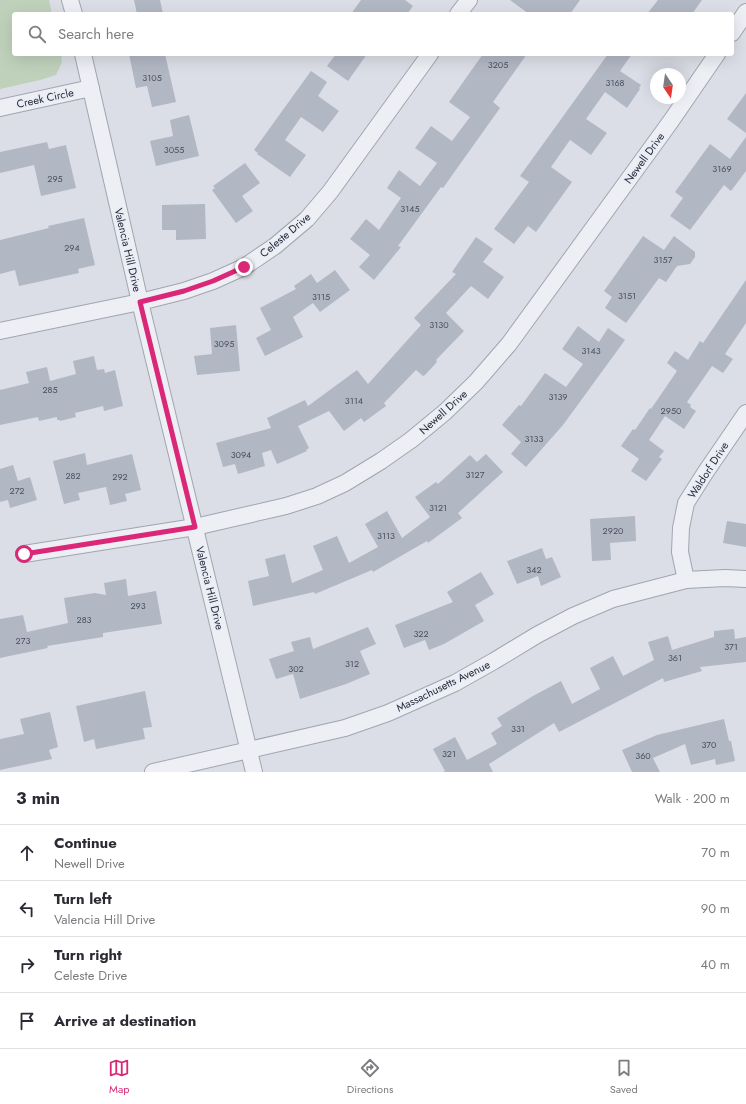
<!DOCTYPE html>
<meta charset="utf-8">
<style>
body{margin:0;font-family:Jost,sans-serif;background:#f2f2f3;color:#2b2b33}
.compass{position:absolute;left:650px;top:68px;width:36px;height:36px;border-radius:50%;background:#fff;box-shadow:0 4px 16px #0002;rotate:167deg}
.stop{position:absolute;width:12px;height:12px;margin:-9px;border:3px solid #db2777;border-radius:50%;background:#fff}
.stop.end{background:#db2777;border-color:#fff;box-shadow:0 1px 4px #0008}
.list{margin:0;padding:0;list-style:none}
h2{display:flex;justify-content:space-between;align-items:center;height:52px;margin:0;padding:0 16px;font-size:17px}
h2 small{font-size:13px;font-weight:400;color:#7c7c81}
.list li{display:grid;grid-template-columns:26px 1fr auto;gap:12px;align-items:center;box-sizing:border-box;height:56px;padding:0 16px;border-top:1px solid #e1e1e2}
.list b{display:block;font-size:15px;white-space:nowrap}
.list p{margin:0;font-size:13px;white-space:nowrap;color:#7c7c81}
.list em{font-size:13px;font-style:normal;color:#7c7c81}
.icon{flex:none;width:22px;height:22px;fill:none;stroke:currentColor;stroke-width:2;stroke-linecap:round;stroke-linejoin:round}
.map{position:relative;flex:none;width:746px;height:772px;overflow:hidden}
.search{position:absolute;background:#fff;box-shadow:0 4px 16px #0002;left:12px;right:12px;top:12px;height:44px;display:flex;align-items:center;gap:10px;box-sizing:border-box;padding:0 14px;border-radius:4px;color:#7c7c81;font-size:15px}
.sheet{height:276px;background:#fff}
nav{display:flex;justify-content:space-around;align-items:center;box-sizing:border-box;height:56px;border-top:1px solid #e1e1e2;background:#fff;font-size:11px;color:#7c7c81}
nav a{display:grid;justify-items:center;gap:2px}
nav .on{color:#db2777}
.map>svg:first-child{display:block}
.green{fill:#bfd1bb}
.building{fill:#b2b7c4}
.lines{fill:none;stroke-linecap:round;stroke-linejoin:round}
.street-casing{stroke:#a0a5b0;stroke-width:18}
.street{stroke:#edeff5;stroke-width:16}
.route{stroke:#db2777;stroke-width:5}
.labels{text-anchor:middle;dominant-baseline:central;stroke-width:3.5;stroke-linejoin:round;paint-order:stroke}
.number-label{font-size:9px;fill:#484e5f}
.street-label{font-size:11px;fill:#242b3d;stroke:#eaedf4}
</style>
<div class="map">
<svg width="746" height="772" viewBox="0 0 746 772">
<rect width="100%" height="100%" fill="#dbdee6"/>
<polygon class="green" points="0,0 49,0 52,14 14,14 14,54 61,54 62,62 56,75 40,80 0,89"/>
<g class="building">
<polygon points="134,0 160,0 163,14 137,14"/>
<polygon points="361,0 405,0 413,6 407,14 351,14"/>
<polygon points="510,0 580,0 570,14 529,14"/>
<polygon points="658,0 702,0 692,14 647,14"/>
<polygon points="129,54 165,54 176,102 152,107 147,86 136,88"/>
<polygon points="336,54 367,54 348,81 327,66"/>
<polygon points="483,54 527,54 493,102 500,108 443,188 441,187 398,246 401,247 374,280 359,267 370,255 350,239 366,219 379,230 401,198 387,188 399,170 420,186 437,163 415,148 431,126 452,141 470,117 449,102"/>
<polygon points="608,54 632,54 620,71 641,85 639,88 640,89 627,108 605,92 586,119 607,133 591,155 570,140 551,167 572,182 536,232 528,226 514,244 494,229 529,182 520,176"/>
<polygon points="311,71 327,82 318,96 339,111 323,132 301,117 285,140 306,155 290,177 257,154 258,153 254,150"/>
<polygon points="746,93 746,133 727,119"/>
<polygon points="189,115 199,156 156,166 150,141 173,136 170,120"/>
<polygon points="746,137 746,171 731,191 724,185 690,230 670,216 683,198 675,192 710,144 730,159"/>
<polygon points="47,142 49,149 66,145 76,188 41,196 34,165 0,173 0,152"/>
<polygon points="245,163 260,183 242,196 253,211 236,223 212,190 215,188 213,186"/>
<polygon points="205,204 206,239 176,240 176,230 162,230 162,205"/>
<polygon points="84,218 95,265 78,269 79,273 19,286 15,270 0,274 0,240 49,228 48,226"/>
<polygon points="643,236 664,250 674,236 695,252 695,257 690,264 677,266 666,282 659,278 626,323 605,308 612,297 604,291"/>
<polygon points="476,237 493,249 483,262 504,277 488,299 471,286 446,313 464,331 436,360 437,361 436,363 425,375 423,376 416,370 384,403 386,406 364,422 361,418 344,431 329,411 298,426 309,448 306,450 307,451 289,459 277,464 271,450 262,453 265,466 238,474 235,464 223,467 216,443 271,428 267,418 305,400 308,406 357,370 368,384 421,325 414,318 456,274 452,272"/>
<polygon points="335,270 350,290 320,312 313,303 293,317 303,337 265,356 256,338 271,330 260,308 296,289 294,286 311,274 317,283"/>
<polygon points="746,280 746,323 725,354 733,359 723,373 712,366 687,402 691,405 690,407 696,411 684,429 665,416 649,440 664,451 659,457 662,459 646,481 631,471 639,459 621,446 633,429 635,430 650,408 651,409 677,371 667,363 675,351 688,360 700,341 703,343"/>
<polygon points="236,325 240,371 197,375 194,356 212,354 210,328"/>
<polygon points="578,326 599,342 608,328 625,340 563,425 526,467 511,454 521,442 502,425 519,405 521,406 545,373 566,387 583,364 562,349"/>
<polygon points="94,356 97,370 104,369 105,373 115,370 123,406 104,411 103,406 75,413 76,417 60,421 60,420 57,420 57,417 39,421 38,417 0,425 0,390 29,383 26,372 47,367 50,381 76,374 73,361"/>
<polygon points="85,453 87,465 132,454 141,490 125,494 127,501 110,505 106,487 78,493 80,500 64,504 53,461"/>
<polygon points="486,454 503,472 458,513 462,518 428,543 427,541 373,572 372,570 315,594 314,592 253,606 248,581 269,576 265,559 285,554 292,583 323,570 313,546 337,536 349,563 378,547 365,524 387,511 402,538 430,517 415,497 436,482 438,484 470,455 477,462"/>
<polygon points="13,465 18,481 30,477 37,500 10,508 8,500 0,502 0,469"/>
<polygon points="635,516 636,541 610,543 611,560 592,561 590,519"/>
<polygon points="727,521 746,524 746,547 723,543"/>
<polygon points="542,548 546,559 552,557 561,577 541,586 538,576 517,584 507,561"/>
<polygon points="481,572 494,594 475,605 484,621 444,644 429,650 425,640 404,648 395,625 453,602 447,592"/>
<polygon points="126,579 128,596 156,591 162,624 103,633 103,637 47,646 48,648 0,658 0,619 23,615 27,632 68,623 64,598 95,593 106,595 104,583"/>
<polygon points="368,627 376,644 360,651 370,674 346,684 300,699 293,674 276,679 269,659 294,651 291,642 310,637 313,649"/>
<polygon points="734,629 735,639 746,637 746,662 700,667 702,671 664,682 663,678 559,732 554,723 489,764 493,772 443,772 445,771 433,749 455,737 467,760 497,744 491,733 502,726 497,718 533,696 561,681 572,704 600,689 590,668 613,656 623,676 654,660 648,642 668,636 672,650 714,637 714,631"/>
<polygon points="145,691 152,727 143,728 145,739 96,749 94,739 84,742 76,706"/>
<polygon points="50,712 58,747 49,750 52,759 0,770 0,739 24,734 20,719"/>
<polygon points="724,719 729,741 731,741 735,761 716,765 715,759 691,765 685,744 653,758 660,772 632,772 622,750 657,735"/>
</g>
<g class="lines">
<defs>
<g id="street">
<polyline points="70,0 74,14"/>
<polyline points="458,14 469,0"/>
<polyline points="732,33 746,12"/>
<polyline points="83,54 140,302 254,772"/>
<polyline points="0,108 91,88"/>
<polyline points="0,331 140,302 184,291 213,281 244,267 275,246 307,219 330,192 430,54"/>
<polyline points="24,554 195,527 286,506 317,496 345,483 381,461 411,440 445,412 476,382 509,344 671,121 717,54"/>
<polyline points="686,580 680,552 681,528 686,503 705,473 746,413"/>
<polyline points="153,772 345,728 388,713 455,683 494,661 537,635 573,616 613,599 686,580 725,578 746,579"/>
</g>
</defs>
<use href="#street" class="street-casing"/>
<use href="#street" class="street"/>
</g>
<g class="lines">
<polyline class="route" points="24,554 195,527 140,302 184,291 213,281 244,267"/>
</g>
<g class="labels">
<g class="number-label">
<text x="498" y="64">3205</text>
<text x="152" y="77">3105</text>
<text x="615" y="82">3168</text>
<text x="174" y="149">3055</text>
<text x="722" y="168">3169</text>
<text x="55" y="178">295</text>
<text x="410" y="208">3145</text>
<text x="72" y="247">294</text>
<text x="663" y="259">3157</text>
<text x="627" y="295">3151</text>
<text x="321" y="296">3115</text>
<text x="439" y="324">3130</text>
<text x="224" y="343">3095</text>
<text x="591" y="350">3143</text>
<text x="50" y="389">285</text>
<text x="558" y="396">3139</text>
<text x="354" y="400">3114</text>
<text x="671" y="410">2950</text>
<text x="534" y="438">3133</text>
<text x="241" y="454">3094</text>
<text x="475" y="474">3127</text>
<text x="73" y="475">282</text>
<text x="120" y="476">292</text>
<text x="17" y="490">272</text>
<text x="438" y="507">3121</text>
<text x="613" y="530">2920</text>
<text x="386" y="535">3113</text>
<text x="534" y="569">342</text>
<text x="138" y="605">293</text>
<text x="84" y="619">283</text>
<text x="421" y="633">322</text>
<text x="23" y="640">273</text>
<text x="731" y="646">371</text>
<text x="675" y="657">361</text>
<text x="352" y="663">312</text>
<text x="296" y="668">302</text>
<text x="518" y="728">331</text>
<text x="709" y="744">370</text>
<text x="449" y="753">321</text>
<text x="643" y="755">360</text>
</g>
<g class="street-label">
<text transform="translate(45 98) rotate(-12)">Creek Circle</text>
<text transform="translate(644 158) rotate(-54)">Newell Drive</text>
<text transform="translate(285 235) rotate(-40)">Celeste Drive</text>
<text transform="translate(128 250) rotate(77)">Valencia Hill Drive</text>
<text transform="translate(443 412) rotate(-42)">Newell Drive</text>
<text transform="translate(708 470) rotate(-57)">Waldorf Drive</text>
<text transform="translate(210 588) rotate(76)">Valencia Hill Drive</text>
<text transform="translate(443 686) rotate(-26)">Massachusetts Avenue</text>
</g>
</g>
</svg>
<svg class="compass" viewBox="-18 -18 36 36"><path d="M0-13l5 13h-10z" fill="#e53935"/><path d="M0 13l5-13h-10z" fill="#7c7c81"/></svg>
<div class="stop" style="left:24px;top:554px"></div>
<div class="stop end" style="left:244px;top:267px"></div>
<div class="search"><svg class="icon" aria-label="search" viewBox="0 0 24 24"><circle cx="10" cy="10" r="6"/><path d="M15 15l6 6"/></svg>Search here</div>
</div>
<section class="sheet">
<h2>3 min<small>Walk · 200 m</small></h2>
<ul class="list">
<li><svg class="icon" aria-label="ahead" viewBox="0 0 24 24"><path d="M12 20V5M6 11l6-6 6 6"/></svg><div><b>Continue</b><p>Newell Drive</p></div><em>70 m</em></li>
<li><svg class="icon" aria-label="left" viewBox="0 0 24 24"><path d="M17 20v-9H6M10 6l-5 5 5 5"/></svg><div><b>Turn left</b><p>Valencia Hill Drive</p></div><em>90 m</em></li>
<li><svg class="icon" aria-label="right" viewBox="0 0 24 24"><path d="M7 20v-9h11M14 6l5 5-5 5"/></svg><div><b>Turn right</b><p>Celeste Drive</p></div><em>40 m</em></li>
<li><svg class="icon" aria-label="arrive" viewBox="0 0 24 24"><path d="M6 21V4h12l-3 4 3 4H6"/></svg><div><b>Arrive at destination</b></div></li>
</ul>
</section>
<nav>
<a class="on"><svg class="icon" aria-label="map" viewBox="0 0 24 24"><path d="M3 6l6-2 6 2 6-2v14l-6 2-6-2-6 2zM9 4v14M15 6v14"/></svg>Map</a>
<a><svg class="icon" aria-label="directions" viewBox="0 0 24 24"><path d="M12 3l9 9-9 9-9-9zM9 14v-3h6M13 9l2 2-2 2"/></svg>Directions</a>
<a><svg class="icon" aria-label="saved" viewBox="0 0 24 24"><path d="M7 4h10v16l-5-4-5 4z"/></svg>Saved</a>
</nav>
